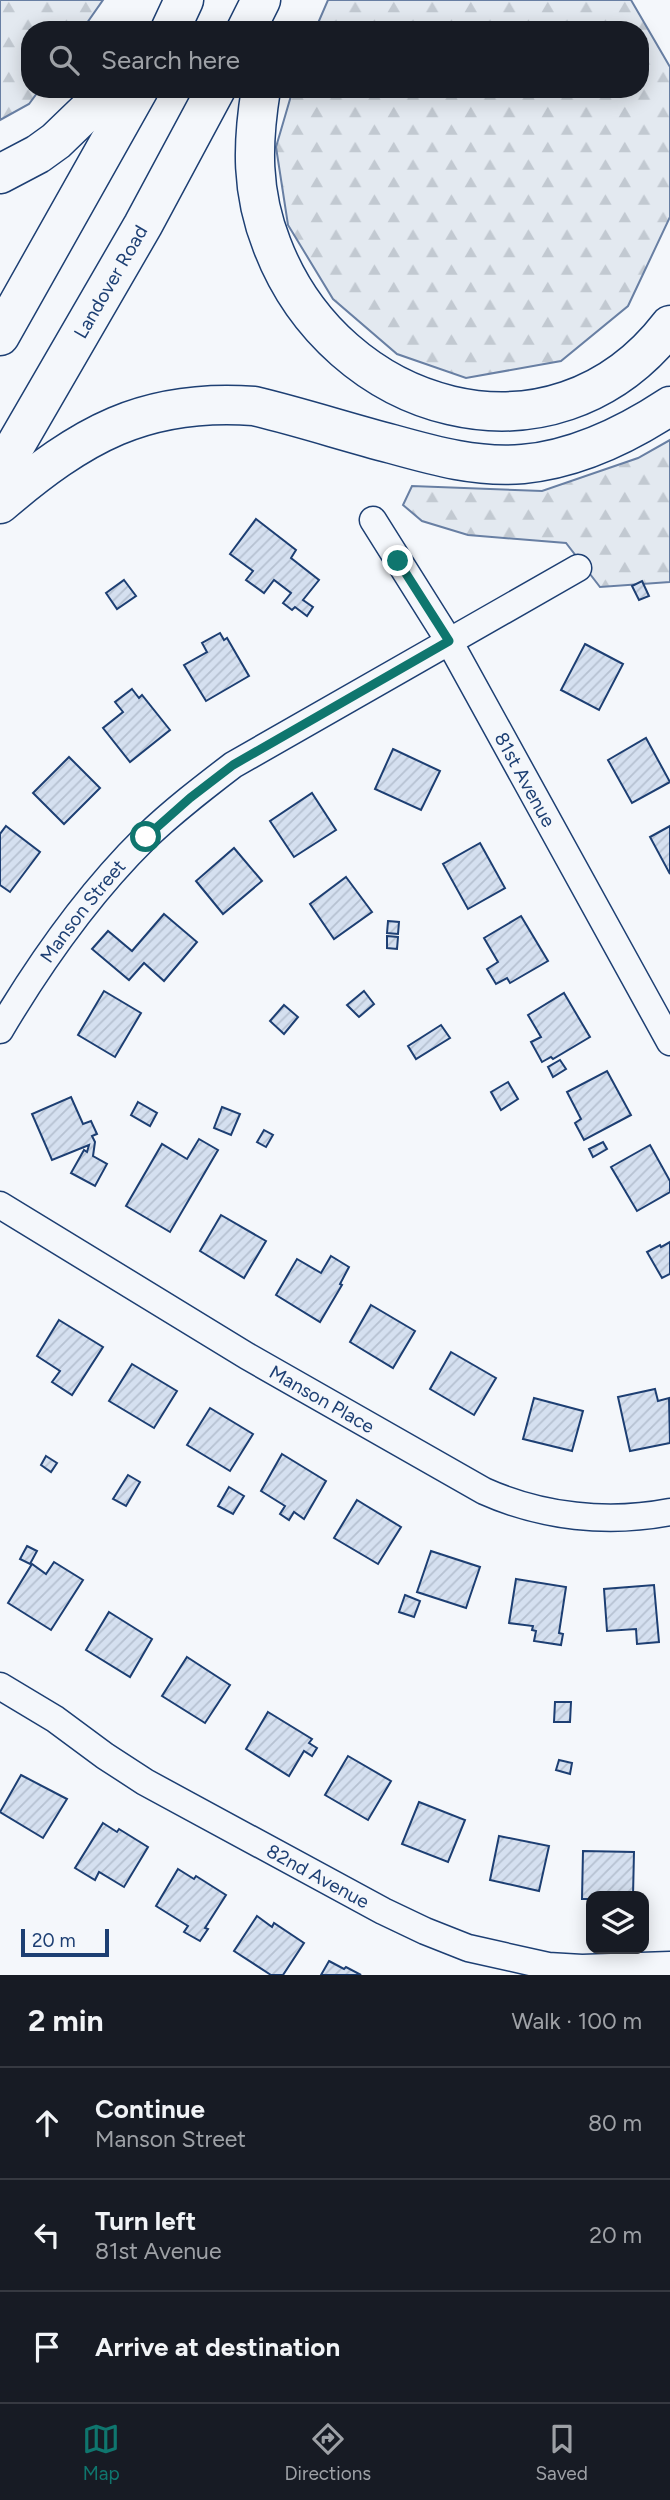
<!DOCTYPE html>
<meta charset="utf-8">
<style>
body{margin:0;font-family:Figtree,sans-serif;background:#20242c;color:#f1f3f6}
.controls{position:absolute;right:21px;bottom:21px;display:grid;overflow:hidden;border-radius:14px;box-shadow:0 4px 18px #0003}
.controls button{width:63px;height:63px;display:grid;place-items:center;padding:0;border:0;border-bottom:2px solid #363941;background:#171b24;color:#f1f3f6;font:35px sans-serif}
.scale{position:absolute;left:21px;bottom:18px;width:88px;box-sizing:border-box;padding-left:7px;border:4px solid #1d3f73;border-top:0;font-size:19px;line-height:24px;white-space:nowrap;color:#1d3f73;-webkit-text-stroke:5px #f4f7fb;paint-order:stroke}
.stop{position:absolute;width:21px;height:21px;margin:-16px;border:5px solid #0f766e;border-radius:50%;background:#fff}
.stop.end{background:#0f766e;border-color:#fff;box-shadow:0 2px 7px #0008}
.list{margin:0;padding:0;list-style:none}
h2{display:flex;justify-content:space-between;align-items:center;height:91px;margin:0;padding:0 28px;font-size:30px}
h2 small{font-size:23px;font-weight:400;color:#9ea1a6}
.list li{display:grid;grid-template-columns:46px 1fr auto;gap:21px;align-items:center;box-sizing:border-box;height:112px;padding:0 28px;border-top:2px solid #363941}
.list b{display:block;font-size:26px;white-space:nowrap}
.list p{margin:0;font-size:23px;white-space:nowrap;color:#9ea1a6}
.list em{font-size:23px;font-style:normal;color:#9ea1a6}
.icon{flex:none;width:38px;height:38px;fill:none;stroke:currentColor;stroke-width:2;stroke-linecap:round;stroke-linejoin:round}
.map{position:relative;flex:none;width:670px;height:1975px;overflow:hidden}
.search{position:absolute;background:#171b24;box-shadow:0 4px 18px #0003;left:21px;right:21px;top:21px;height:77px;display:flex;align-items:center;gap:18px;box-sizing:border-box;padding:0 24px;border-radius:28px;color:#9ea1a6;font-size:26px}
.sheet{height:427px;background:#171b24}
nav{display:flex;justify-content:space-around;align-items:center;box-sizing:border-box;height:98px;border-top:2px solid #363941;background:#171b24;font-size:19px;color:#9ea1a6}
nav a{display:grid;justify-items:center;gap:4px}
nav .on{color:#0f766e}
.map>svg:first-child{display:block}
.forest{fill:url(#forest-firs);stroke:#687fa3;stroke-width:2}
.building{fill:url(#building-hatch);stroke:#1d3f73;stroke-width:2}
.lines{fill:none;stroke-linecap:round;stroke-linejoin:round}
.street-casing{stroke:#1d3f73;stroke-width:29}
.primary-casing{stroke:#1d3f73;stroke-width:41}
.street{stroke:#f4f7fb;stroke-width:26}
.primary{stroke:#f4f7fb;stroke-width:38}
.route{stroke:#0f766e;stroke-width:9}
.labels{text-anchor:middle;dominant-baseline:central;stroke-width:5;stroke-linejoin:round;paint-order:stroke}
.street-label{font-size:19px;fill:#1d3f73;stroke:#f4f7fb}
</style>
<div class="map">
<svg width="670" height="1975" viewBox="0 0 670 1975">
<defs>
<pattern id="forest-firs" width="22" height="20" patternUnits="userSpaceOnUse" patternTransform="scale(1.75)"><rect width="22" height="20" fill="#e3e9f0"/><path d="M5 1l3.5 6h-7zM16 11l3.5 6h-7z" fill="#c2c9d1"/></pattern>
<pattern id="building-hatch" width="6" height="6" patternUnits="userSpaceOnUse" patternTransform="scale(1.75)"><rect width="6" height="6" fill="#d5e0f0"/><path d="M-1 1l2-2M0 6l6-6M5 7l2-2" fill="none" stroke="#b6c1d1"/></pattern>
</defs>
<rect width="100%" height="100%" fill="#f4f7fb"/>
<g class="forest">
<polygon points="0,0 103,0 82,30 30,30 30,89 40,89 29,104 0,120"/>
<polygon points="328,0 631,0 670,67 670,217 628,306 561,361 466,378 397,354 333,299 288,225 276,147 293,89 640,89 640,30 315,30"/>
<polygon points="670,440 670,582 600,587 566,543 468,535 422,521 403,505 412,486 542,491 638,458"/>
</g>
<g class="building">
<polygon points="256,519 296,550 291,558 319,580 303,600 313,607 307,616 295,607 292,610 283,603 291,593 274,580 264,593 246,580 253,571 230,554"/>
<polygon points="124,580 136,596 117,609 106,593"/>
<polygon points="642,581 649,596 639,600 632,586"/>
<polygon points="220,633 224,640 227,638 249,676 206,701 184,665 207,652 202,643"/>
<polygon points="585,644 623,664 599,710 561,690"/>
<polygon points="132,689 139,698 142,695 170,730 130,762 103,728 123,712 115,702"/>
<polygon points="646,738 670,782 632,803 608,760"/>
<polygon points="393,749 440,771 421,810 375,789"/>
<polygon points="69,757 100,788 64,824 33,793"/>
<polygon points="312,793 336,830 294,857 270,821"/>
<polygon points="6,826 40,852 10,892 0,885 0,834"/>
<polygon points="670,826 670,874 650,837"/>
<polygon points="480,843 505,888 468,909 443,864"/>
<polygon points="234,848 262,881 223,914 196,881"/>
<polygon points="346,877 372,912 334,939 310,904"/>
<polygon points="164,914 197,942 164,981 144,963 129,980 92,949 108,931 132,951"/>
<polygon points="521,916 548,961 510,983 507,978 496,984 487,969 498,962 484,938"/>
<polygon points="388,921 399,922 398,934 387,933"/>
<polygon points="387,936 398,937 397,949 387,948"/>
<polygon points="104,991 141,1013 115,1057 78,1035"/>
<polygon points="364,991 374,1004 359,1017 347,1005"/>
<polygon points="564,993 590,1037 553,1059 551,1057 542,1062 531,1042 541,1037 528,1015"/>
<polygon points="284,1005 298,1017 284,1034 270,1021"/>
<polygon points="441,1025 450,1038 416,1059 408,1046"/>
<polygon points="560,1060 566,1069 553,1077 548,1067"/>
<polygon points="607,1071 631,1115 584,1140 575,1123 581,1119 567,1092"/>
<polygon points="508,1082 518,1099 501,1110 491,1092"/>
<polygon points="71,1097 83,1124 91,1121 97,1134 92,1136 95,1142 93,1156 107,1164 95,1186 71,1173 84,1150 87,1152 89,1145 52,1160 32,1114"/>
<polygon points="138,1102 157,1113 150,1126 131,1115"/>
<polygon points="222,1107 240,1114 231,1135 214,1128"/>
<polygon points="264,1130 273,1135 266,1147 257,1142"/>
<polygon points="199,1139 218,1150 170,1232 126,1206 162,1144 187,1159"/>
<polygon points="603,1142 607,1149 593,1157 589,1149"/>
<polygon points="650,1145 670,1181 670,1192 637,1211 611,1167"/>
<polygon points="221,1215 266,1241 244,1278 200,1251"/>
<polygon points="670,1242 670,1274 662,1278 647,1252 660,1245 661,1247"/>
<polygon points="331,1256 349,1267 340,1284 342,1285 320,1322 276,1295 297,1259 321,1273"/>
<polygon points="371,1305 415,1331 393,1368 350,1342"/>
<polygon points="59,1320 103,1347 72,1395 52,1382 60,1371 37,1356"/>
<polygon points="451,1352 496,1378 474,1415 430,1389"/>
<polygon points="132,1364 177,1391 154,1428 109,1401"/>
<polygon points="655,1389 658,1401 669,1398 670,1443 630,1451 618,1397"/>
<polygon points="534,1398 583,1411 572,1451 523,1439"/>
<polygon points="210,1408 253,1434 230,1471 187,1445"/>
<polygon points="282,1454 326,1481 304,1519 294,1512 289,1520 280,1514 285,1506 261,1491"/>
<polygon points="46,1456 57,1463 51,1472 41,1465"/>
<polygon points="128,1475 140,1482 126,1506 113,1499"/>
<polygon points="229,1487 244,1496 233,1514 218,1506"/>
<polygon points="357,1500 401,1527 378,1564 334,1538"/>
<polygon points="27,1546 37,1551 30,1564 20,1559"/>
<polygon points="431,1551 480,1567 466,1608 417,1592"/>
<polygon points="54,1562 83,1580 51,1630 8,1603 32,1564 46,1574"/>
<polygon points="516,1579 566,1587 559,1633 563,1634 561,1645 534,1641 536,1631 532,1630 533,1626 509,1623"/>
<polygon points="654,1585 659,1642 637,1644 636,1629 607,1631 604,1589"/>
<polygon points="405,1595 420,1601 414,1617 399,1612"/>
<polygon points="109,1612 152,1639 130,1677 86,1650"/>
<polygon points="187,1657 230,1685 205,1723 162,1696"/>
<polygon points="555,1702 571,1702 570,1722 554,1722"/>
<polygon points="268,1712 312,1739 309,1743 317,1748 312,1756 304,1751 289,1776 246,1749"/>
<polygon points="348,1756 391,1781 368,1820 325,1795"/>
<polygon points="559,1760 572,1763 570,1774 556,1770"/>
<polygon points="21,1775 67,1799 43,1838 0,1812"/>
<polygon points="419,1802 465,1820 448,1862 402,1844"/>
<polygon points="103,1823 117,1832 119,1829 148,1847 124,1887 99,1872 95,1880 75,1868"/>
<polygon points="499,1836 549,1846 539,1891 490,1880"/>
<polygon points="583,1851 634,1852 633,1896 591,1896 591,1899 582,1899"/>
<polygon points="178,1869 194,1879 196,1876 226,1895 205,1928 208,1929 200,1941 184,1932 188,1926 156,1906"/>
<polygon points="257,1916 272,1927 274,1923 304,1943 283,1975 271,1975 234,1951"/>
<polygon points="329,1961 344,1969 346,1967 361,1975 321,1975"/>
</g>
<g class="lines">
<defs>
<g id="street">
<path id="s1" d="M373,520L449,641L670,1042"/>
<path id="s2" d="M0,1030C41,961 88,894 146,837C173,811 203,788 233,765L578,568"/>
<path id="s3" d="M0,1205L247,1356L484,1491C542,1517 608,1524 670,1512"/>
<path id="s4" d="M0,1686L55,1719L105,1756L145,1782L383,1911L425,1931L468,1948L548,1966L582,1968L670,1965"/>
</g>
<g id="primary">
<polyline points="170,30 184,0"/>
<polyline points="246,30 261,0"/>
<path d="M261,89C252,144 251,192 272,245C336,413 552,478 670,325"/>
<polyline points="0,174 38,154 56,141 110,89"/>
<polyline points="0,336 139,89"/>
<path id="s5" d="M0,472L143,225L216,89"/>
<path d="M0,504C81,435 144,398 254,406C300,417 346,432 392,444C435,456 478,468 523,464C577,459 626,435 670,406"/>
</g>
</defs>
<use href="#street" class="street-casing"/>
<use href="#primary" class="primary-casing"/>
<use href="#street" class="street"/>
<use href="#primary" class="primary"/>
</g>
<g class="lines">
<polyline class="route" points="146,837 190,798 233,765 449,641 398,561"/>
</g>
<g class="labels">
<g class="street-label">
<text stroke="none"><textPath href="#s5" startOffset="220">Landover Road</textPath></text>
<text stroke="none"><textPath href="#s1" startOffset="301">81st Avenue</textPath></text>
<text stroke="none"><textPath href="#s2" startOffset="145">Manson Street</textPath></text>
<text stroke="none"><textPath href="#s3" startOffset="376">Manson Place</textPath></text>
<text stroke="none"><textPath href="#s4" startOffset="371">82nd Avenue</textPath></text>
</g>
</g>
</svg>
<div class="controls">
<button><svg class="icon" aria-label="layers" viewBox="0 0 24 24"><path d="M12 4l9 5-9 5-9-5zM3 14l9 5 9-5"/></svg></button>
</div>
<div class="scale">20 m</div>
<div class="stop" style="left:146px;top:837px"></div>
<div class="stop end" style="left:398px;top:561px"></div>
<div class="search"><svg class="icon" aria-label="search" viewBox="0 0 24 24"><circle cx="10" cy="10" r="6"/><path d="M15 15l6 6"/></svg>Search here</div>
</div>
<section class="sheet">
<h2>2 min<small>Walk · 100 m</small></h2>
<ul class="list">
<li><svg class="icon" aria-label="ahead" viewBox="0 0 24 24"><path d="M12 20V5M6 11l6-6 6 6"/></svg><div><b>Continue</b><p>Manson Street</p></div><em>80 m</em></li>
<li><svg class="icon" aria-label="left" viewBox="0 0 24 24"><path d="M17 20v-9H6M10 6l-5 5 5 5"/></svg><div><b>Turn left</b><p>81st Avenue</p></div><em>20 m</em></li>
<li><svg class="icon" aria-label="arrive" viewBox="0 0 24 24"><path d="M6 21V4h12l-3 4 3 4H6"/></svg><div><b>Arrive at destination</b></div></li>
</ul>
</section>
<nav>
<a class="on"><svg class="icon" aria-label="map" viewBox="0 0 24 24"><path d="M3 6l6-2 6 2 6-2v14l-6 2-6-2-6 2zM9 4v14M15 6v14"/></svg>Map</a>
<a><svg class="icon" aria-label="directions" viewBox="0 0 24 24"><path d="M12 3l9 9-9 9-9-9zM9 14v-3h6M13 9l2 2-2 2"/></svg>Directions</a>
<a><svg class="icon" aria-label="saved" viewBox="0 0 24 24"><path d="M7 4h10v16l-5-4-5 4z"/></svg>Saved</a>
</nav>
